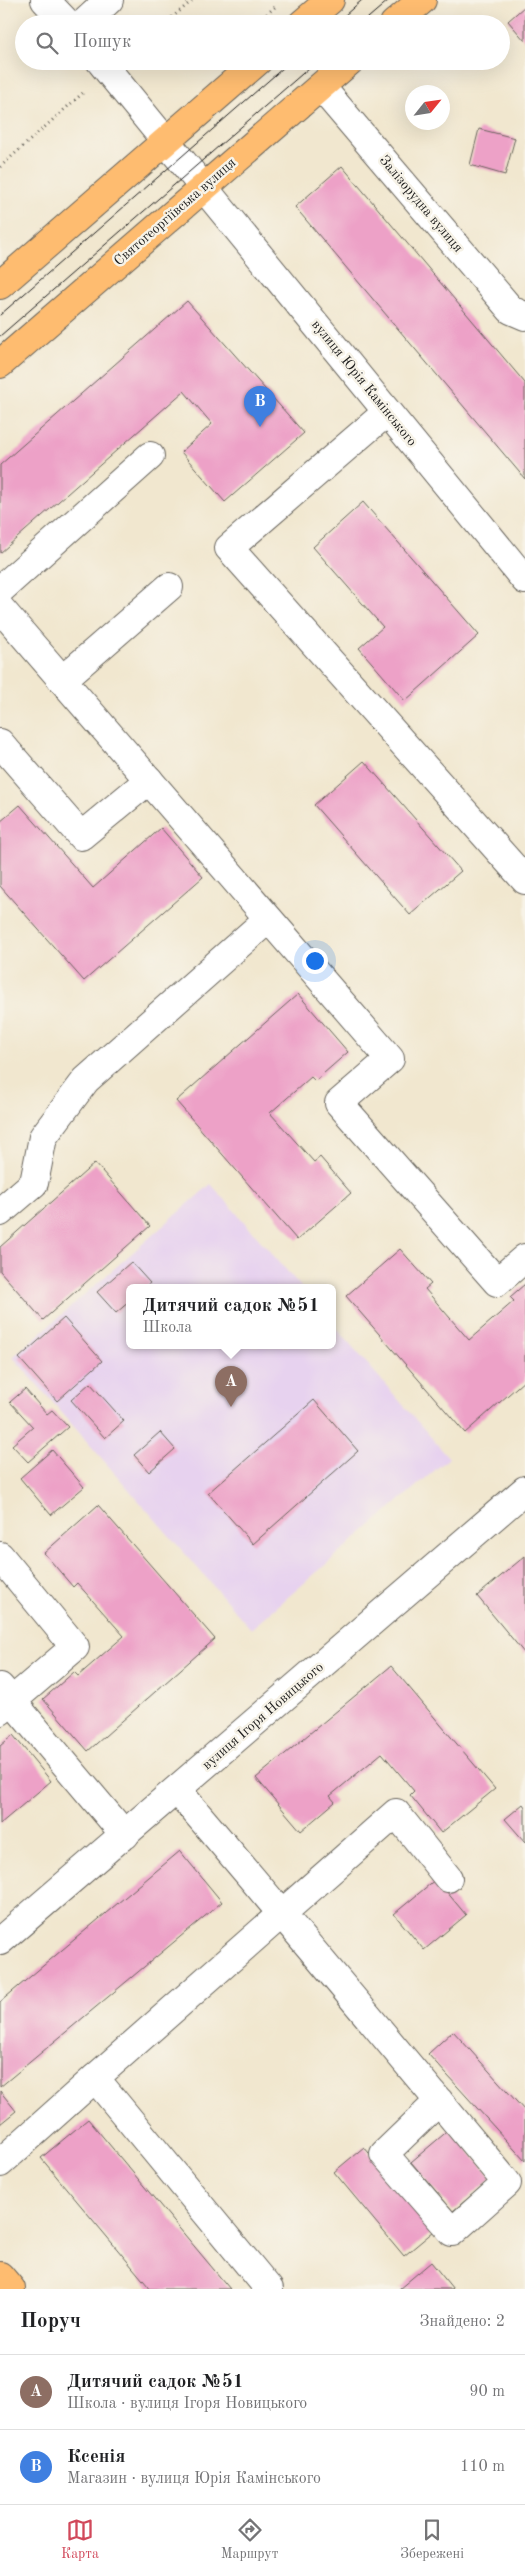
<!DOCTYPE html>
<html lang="uk">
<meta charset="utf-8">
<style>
body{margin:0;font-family:"Old Standard TT",serif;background:#f6f6f6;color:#202124}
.compass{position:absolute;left:405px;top:85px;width:45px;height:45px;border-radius:50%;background:#fff;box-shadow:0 5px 20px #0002;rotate:60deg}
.you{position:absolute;left:314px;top:960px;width:18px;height:18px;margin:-12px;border:4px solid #fff;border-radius:50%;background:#1a73e8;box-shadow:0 0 0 8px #1a73e833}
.badge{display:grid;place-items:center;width:32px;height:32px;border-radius:50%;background:#d1495b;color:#fff;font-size:16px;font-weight:700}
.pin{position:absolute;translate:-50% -41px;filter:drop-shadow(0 1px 2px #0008)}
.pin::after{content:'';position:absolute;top:26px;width:18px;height:15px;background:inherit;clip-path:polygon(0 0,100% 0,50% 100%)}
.popup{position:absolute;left:126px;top:1284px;width:210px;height:65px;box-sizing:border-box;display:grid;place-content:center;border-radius:8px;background:#fff;filter:drop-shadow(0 1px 4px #0005);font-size:16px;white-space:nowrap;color:#757577}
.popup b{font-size:19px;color:#202124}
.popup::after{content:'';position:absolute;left:50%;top:100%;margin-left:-10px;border:10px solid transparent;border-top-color:#fff}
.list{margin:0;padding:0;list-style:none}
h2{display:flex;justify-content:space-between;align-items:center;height:65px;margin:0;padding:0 20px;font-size:21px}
h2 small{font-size:16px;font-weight:400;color:#757577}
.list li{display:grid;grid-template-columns:32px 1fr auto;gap:15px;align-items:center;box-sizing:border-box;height:75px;padding:0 20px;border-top:1px solid #e0e0e0}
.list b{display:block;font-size:19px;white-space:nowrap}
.list p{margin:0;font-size:16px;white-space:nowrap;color:#757577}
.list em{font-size:16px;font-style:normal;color:#757577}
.icon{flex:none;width:28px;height:28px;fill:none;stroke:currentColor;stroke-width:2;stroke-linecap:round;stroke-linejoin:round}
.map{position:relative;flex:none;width:525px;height:2289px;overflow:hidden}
.search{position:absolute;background:#fff;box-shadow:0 5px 20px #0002;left:15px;right:15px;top:15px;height:55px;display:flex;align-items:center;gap:12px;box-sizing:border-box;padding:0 18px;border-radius:28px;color:#757577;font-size:19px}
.sheet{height:215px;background:#fff}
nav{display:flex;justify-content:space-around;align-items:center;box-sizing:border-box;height:70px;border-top:1px solid #e0e0e0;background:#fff;font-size:14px;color:#757577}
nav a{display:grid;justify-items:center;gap:2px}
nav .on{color:#d1495b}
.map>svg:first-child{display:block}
.built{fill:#e7d2ef}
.building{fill:#eda1c7}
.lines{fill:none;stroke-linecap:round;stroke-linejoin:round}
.minor-casing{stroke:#67635b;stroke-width:30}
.major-casing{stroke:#67635b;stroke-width:30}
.path{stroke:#67635b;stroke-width:3;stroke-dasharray:1 4;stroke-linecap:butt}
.minor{stroke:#fff;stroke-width:28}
.major{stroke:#febc70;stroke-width:28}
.tram{stroke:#1c1c1c;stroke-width:1}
.labels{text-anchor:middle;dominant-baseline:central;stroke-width:5;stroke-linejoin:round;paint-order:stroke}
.street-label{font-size:14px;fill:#1c1c1c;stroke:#f7f3e8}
</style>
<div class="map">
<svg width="525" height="2289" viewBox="0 0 525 2289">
<rect width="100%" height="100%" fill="#f7f3e8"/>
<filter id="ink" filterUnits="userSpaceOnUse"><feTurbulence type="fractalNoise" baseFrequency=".02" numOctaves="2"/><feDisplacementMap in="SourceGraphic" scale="10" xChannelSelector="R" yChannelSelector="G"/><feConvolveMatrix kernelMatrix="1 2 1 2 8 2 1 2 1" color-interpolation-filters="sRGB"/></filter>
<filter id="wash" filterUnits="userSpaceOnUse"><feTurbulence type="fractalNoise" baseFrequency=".0096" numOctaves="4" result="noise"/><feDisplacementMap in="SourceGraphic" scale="20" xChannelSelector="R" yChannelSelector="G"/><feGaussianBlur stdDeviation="1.12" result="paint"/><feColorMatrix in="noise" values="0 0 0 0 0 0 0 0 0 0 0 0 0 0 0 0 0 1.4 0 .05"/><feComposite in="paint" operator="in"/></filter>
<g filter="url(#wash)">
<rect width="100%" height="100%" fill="#f1e7cf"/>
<polygon class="built" points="211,1184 302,1288 130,1288 130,1346 332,1346 332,1323 449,1458 251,1629 13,1357"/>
<g id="blocks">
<g class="building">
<polygon points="525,6 525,41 508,21"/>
<polygon points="479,129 515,138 505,175 470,165"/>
<polygon points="342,166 525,383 525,479 295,207"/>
<polygon points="187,301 304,433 225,502 181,452 212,424 184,391 0,553 0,465"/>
<polygon points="363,502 479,635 405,701 359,648 383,627 313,547"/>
<polygon points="364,761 461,871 410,915 314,805"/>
<polygon points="20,805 93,888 161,828 203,877 84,981 0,886 0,822"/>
<polygon points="298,994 348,1052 315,1081 311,1077 270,1113 314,1162 320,1157 351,1193 297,1240 176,1101"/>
<polygon points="95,1163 150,1226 43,1320 0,1271 0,1247"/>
<polygon points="400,1249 431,1284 425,1289 469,1340 514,1301 510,1297 525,1284 525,1380 465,1433 346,1296"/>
<polygon points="131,1262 150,1283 144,1288 130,1288 130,1301 116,1313 97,1292"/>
<polygon points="64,1318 102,1361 57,1401 19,1358"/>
<polygon points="90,1383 124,1421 105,1438 71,1400"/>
<polygon points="25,1389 47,1414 52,1410 68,1427 28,1462 12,1445 33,1427 10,1402"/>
<polygon points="314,1400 358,1451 253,1544 208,1493"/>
<polygon points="160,1432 175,1449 149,1472 134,1455"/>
<polygon points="52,1450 84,1487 51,1515 20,1478"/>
<polygon points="98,1505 215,1639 88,1751 43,1699 74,1672 78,1676 124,1636 77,1583 73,1587 44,1553"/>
<polygon points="525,1556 525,1654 477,1596"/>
<polygon points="391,1666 495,1789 441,1833 410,1795 414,1791 382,1753 330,1796 335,1802 301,1831 256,1778"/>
<polygon points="13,1735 51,1781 0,1824 0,1746"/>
<polygon points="523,1804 525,1807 525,1842 505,1819"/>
<polygon points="180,1851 222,1902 0,2087 0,2002"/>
<polygon points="436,1879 466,1915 424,1950 394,1914"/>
<polygon points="453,2031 525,2111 525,2161 428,2054"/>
<polygon points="0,2091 16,2111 0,2124"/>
<polygon points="88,2119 230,2289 150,2289 148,2286 41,2158"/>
<polygon points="450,2129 492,2178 453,2211 411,2162"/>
<polygon points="364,2147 434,2231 404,2256 334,2172"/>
<polygon points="431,2262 453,2289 399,2289"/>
</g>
</g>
</g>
<g filter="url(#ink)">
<use href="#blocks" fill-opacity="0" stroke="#67635b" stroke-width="1"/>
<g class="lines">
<defs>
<g id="minor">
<polyline points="45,0 68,24"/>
<polyline points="83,24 109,0"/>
<polyline points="100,61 525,580"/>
<polyline points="321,87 511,310 525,316"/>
<polyline points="387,412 229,548 525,880"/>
<polyline points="0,590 150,456"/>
<polyline points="0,608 390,1059 339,1103 497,1282 525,1258"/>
<polyline points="62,680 169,587"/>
<polyline points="0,743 81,836 149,780"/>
<polyline points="0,1212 34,1183 43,1137 86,1080 268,919"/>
<polyline points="0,1556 75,1647 0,1711"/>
<polyline points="0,1687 125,1835"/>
<path d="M177,1790C288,1920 398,2052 507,2183L452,2232L384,2154L439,2101"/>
<polyline points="0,1941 525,1490"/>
<polyline points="0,2163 95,2078"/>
<polyline points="269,2289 95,2078 396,1813 448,1878"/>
</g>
<g id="major">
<polyline points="302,24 330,0"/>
<polyline points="394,24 422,0"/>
<polyline points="0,285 258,61"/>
<polyline points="0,364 350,61"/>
<polyline points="0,2276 11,2289"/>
</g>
</defs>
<use href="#minor" class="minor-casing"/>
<use href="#major" class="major-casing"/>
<g class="path">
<polyline points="164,24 193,0"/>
<polyline points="255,24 275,7"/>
<polyline points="0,167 85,91"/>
</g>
<use href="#minor" class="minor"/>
<use href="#major" class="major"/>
<g class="tram">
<polyline points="335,24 362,0"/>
<polyline points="361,24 389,0"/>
<polyline points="0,315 291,61"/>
<polyline points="0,336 317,61"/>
</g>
</g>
</g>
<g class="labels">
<g class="street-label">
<text transform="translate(421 204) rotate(50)">Залізорудна вулиця</text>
<text transform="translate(175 212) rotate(-41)">Святогеоргіївська вулиця</text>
<text transform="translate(364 383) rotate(51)">вулиця Юрія Камінського</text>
<text transform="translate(263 1716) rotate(-41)">вулиця Ігоря Новицького</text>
</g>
</g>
</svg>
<svg class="compass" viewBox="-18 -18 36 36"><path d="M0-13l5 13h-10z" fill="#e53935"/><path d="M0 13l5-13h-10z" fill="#757577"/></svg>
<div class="you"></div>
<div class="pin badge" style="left:231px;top:1407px;background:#8d6e63">A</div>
<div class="popup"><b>Дитячий садок №51</b>Школа</div>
<div class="pin badge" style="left:260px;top:427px;background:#3f7fe0">B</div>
<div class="search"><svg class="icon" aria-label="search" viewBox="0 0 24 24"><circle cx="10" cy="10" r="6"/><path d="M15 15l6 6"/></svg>Пошук</div>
</div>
<section class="sheet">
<h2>Поруч<small>Знайдено: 2</small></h2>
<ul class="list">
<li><span class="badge" style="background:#8d6e63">A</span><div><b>Дитячий садок №51</b><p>Школа · вулиця Ігоря Новицького</p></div><em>90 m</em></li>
<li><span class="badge" style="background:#3f7fe0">B</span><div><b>Ксенія</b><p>Магазин · вулиця Юрія Камінського</p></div><em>110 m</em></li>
</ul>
</section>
<nav>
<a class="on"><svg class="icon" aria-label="map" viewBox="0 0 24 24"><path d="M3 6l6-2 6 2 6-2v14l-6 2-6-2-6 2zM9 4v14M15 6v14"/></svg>Карта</a>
<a><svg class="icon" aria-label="directions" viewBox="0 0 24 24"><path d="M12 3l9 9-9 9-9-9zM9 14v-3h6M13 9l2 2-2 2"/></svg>Маршрут</a>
<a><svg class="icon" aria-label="saved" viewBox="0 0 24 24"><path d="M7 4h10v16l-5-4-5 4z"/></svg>Збережені</a>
</nav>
